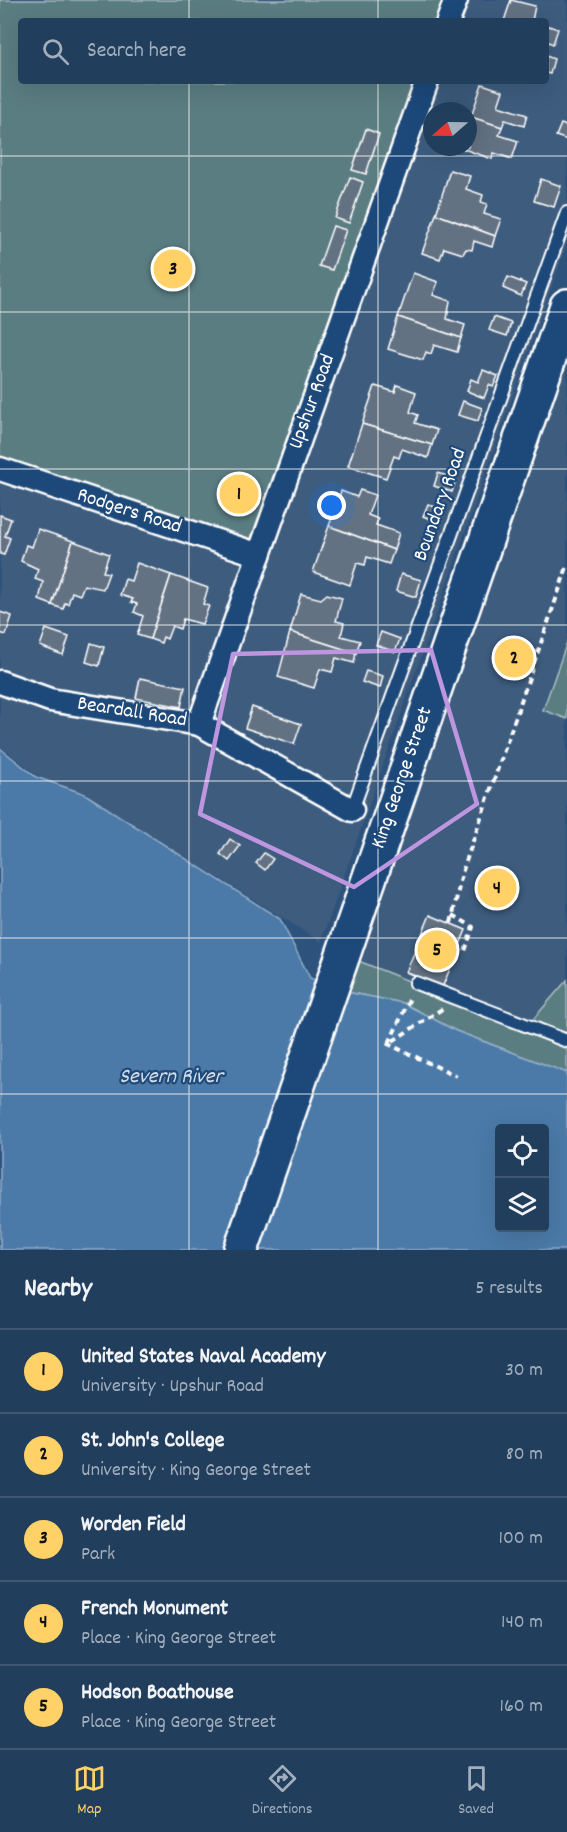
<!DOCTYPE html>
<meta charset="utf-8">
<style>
body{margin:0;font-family:Dekko,sans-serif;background:#2a4563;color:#f1f3f6}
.controls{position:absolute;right:18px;bottom:18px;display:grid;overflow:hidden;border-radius:6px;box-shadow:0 6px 24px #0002}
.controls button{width:54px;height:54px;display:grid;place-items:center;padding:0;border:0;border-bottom:2px solid #3f5772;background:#223e5d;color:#f1f3f6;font:30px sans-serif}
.compass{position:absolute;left:423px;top:102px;width:54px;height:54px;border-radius:50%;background:#223e5d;box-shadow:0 6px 24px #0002;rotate:250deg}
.you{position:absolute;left:332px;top:506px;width:21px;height:21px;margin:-15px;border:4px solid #fff;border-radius:50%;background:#1a73e8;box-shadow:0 0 0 9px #1a73e833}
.badge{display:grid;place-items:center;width:39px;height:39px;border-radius:50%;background:#ffd166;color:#111;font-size:20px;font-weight:700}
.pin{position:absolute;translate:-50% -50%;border:3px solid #fff;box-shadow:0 2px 6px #0006}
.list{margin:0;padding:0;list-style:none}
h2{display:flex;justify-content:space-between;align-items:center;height:78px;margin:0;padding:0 24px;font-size:26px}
h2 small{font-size:20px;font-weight:400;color:#a2aebc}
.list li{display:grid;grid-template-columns:39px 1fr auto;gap:18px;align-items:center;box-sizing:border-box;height:84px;padding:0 24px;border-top:2px solid #3f5772}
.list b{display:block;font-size:22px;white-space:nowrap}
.list p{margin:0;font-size:20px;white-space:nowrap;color:#a2aebc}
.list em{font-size:20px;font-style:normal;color:#a2aebc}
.icon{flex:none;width:33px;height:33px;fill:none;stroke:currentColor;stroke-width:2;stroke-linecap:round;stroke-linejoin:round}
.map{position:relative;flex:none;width:567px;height:1250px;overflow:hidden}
.search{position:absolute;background:#223e5d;box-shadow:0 6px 24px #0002;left:18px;right:18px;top:18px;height:66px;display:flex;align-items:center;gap:15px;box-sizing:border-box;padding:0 21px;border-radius:6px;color:#a2aebc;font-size:22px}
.sheet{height:498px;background:#223e5d}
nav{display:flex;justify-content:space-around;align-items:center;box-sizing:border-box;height:84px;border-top:2px solid #3f5772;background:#223e5d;font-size:16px;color:#a2aebc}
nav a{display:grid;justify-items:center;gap:3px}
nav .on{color:#ffd166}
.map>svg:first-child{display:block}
.built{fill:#3e5c7e;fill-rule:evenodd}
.green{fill:#5a7d82;stroke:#acbec0;stroke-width:1.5}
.water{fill:#4c7aa8;stroke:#94afcb;stroke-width:1.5;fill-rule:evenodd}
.building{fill:#647283;stroke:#fff;stroke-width:1.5}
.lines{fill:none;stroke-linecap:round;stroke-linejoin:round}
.service-casing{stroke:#fff;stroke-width:16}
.minor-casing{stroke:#fff;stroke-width:27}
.secondary-casing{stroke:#fff;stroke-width:38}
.path{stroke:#fff;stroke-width:4;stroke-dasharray:6 4.5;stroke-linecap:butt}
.service{stroke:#1f4a7a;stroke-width:12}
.minor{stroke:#1f4a7a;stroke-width:22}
.secondary{stroke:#1f4a7a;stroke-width:33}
.marked{fill:none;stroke:#bd96df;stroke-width:4.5;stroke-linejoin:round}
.grid{fill:none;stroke:#fff;stroke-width:1.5;stroke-opacity:0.55}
.labels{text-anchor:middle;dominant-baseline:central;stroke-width:4.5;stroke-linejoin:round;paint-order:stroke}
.street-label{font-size:21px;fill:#fff;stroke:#1f4a7a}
.water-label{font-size:22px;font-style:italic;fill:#d2dee9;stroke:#1f4a7a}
</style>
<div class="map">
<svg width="567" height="1250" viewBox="0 0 567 1250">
<rect width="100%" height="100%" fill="#2d527c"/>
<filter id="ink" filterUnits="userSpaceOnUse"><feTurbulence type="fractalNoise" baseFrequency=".0167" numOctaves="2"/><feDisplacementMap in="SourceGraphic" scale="12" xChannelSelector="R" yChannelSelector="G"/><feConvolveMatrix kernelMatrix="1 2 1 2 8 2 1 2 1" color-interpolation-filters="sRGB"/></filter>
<g filter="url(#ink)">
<g class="built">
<path d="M0,0H567V243L321,942L85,794L38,776L0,746ZM21,21H546V81H21ZM432,111H468V147H432Z"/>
<polygon points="567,356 567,1044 356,960"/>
</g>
<g class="green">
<polygon points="0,0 442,0 435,21 21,21 21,81 414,81 249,544 0,456"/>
<polygon points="567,642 567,719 543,710"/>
<polygon points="356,960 567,1044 567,1073 456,1031 403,1003 346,992"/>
<polygon points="567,980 567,1037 530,1023"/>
</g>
<path class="water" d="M0,748L36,777L85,794L280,919L310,978L346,992L403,1003L456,1031L567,1073V1250H0ZM500,1128H544V1228H500Z"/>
<g class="building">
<polygon points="511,0 535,6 532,21 504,21"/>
<polygon points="546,25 558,29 553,44 546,41"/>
<polygon points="546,56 554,59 550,74 546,73"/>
<polygon points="482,84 503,91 498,106 527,115 524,126 505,120 502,127 471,117"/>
<polygon points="471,117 502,127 499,135 518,141 512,159 494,153 492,159 461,148 468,147 468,127"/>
<polygon points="561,124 567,126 567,140 556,136"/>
<polygon points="366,129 379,134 366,174 352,170"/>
<polygon points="450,170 470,176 466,189 483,195 481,202 487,204 484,214 501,219 495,236 436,214"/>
<polygon points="350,177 363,182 349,223 335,218"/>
<polygon points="541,179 561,186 554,207 534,201"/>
<polygon points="436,214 495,236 492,247 474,241 472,250 466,249 463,254 444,248 440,259 422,253"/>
<polygon points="333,226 346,230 332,270 319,266"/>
<polygon points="413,273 438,282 433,295 450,301 447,319 465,325 461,338 398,317"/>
<polygon points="508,277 526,284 521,296 503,288"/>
<polygon points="398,317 461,338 457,352 434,345 431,354 426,352 423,360 388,349"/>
<polygon points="494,317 511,323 507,336 489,330"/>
<polygon points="483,370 498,376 493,387 489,385 484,398 467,391 471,379 478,382"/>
<polygon points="397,385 416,392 410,412 418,415 415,423 437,430 432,445 362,424 375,386 395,392"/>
<polygon points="463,401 482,408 478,421 458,415"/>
<polygon points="362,424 432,445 428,458 402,449 399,458 394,456 386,478 348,466"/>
<polygon points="438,473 456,479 452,492 434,486"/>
<polygon points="360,490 375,495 368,515 378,519 376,525 399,533 394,550 329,526 341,491 357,497"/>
<polygon points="428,504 444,511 440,523 423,516"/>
<polygon points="0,515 11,519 5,536 10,538 4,555 0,554"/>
<polygon points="329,526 394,550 389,564 367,557 365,565 357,563 350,585 313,572"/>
<polygon points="38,529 73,541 52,605 39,600 43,582 35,579 38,569 21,561 26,545 32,547"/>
<polygon points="73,541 109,554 103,572 109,573 103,589 84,585 80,595 72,592 68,604 65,603 63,609 52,605"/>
<polygon points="137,563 171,575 150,639 137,635 143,616 134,612 137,604 131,602 133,599 120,595 125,579 131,581"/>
<polygon points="401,574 421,580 416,597 396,591"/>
<polygon points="171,575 208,588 203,604 209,606 202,624 183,619 180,629 172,626 167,639 163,637 161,643 150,639"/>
<polygon points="301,594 321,599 327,594 342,598 336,621 344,623 341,636 360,641 356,653 290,632"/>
<polygon points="0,612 12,616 6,635 0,633"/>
<polygon points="46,629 69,637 63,655 40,646"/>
<polygon points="290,632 356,653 354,663 336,658 332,672 320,669 314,688 278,677"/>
<polygon points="381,632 400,639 395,652 376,645"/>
<polygon points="91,643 104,647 99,666 86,662"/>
<polygon points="366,671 383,676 380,688 362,682"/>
<polygon points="140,678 185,687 181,707 136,698"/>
<polygon points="252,707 301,724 294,744 245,728"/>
<polygon points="230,839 240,846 229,861 220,854"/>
<polygon points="264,853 273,859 265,870 256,863"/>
<polygon points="430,915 466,930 442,988 406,972"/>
</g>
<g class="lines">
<defs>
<g id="service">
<polyline points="352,810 567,213"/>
<polyline points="416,983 567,1041"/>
</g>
<g id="minor">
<polyline points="448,21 456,0"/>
<polyline points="0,469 259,555"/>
<polyline points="0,682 50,700 199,724 352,810"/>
<polyline points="199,724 427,81"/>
</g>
<polyline id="secondary" points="241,1250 567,306"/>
</defs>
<use href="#service" class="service-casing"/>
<use href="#minor" class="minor-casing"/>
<use href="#secondary" class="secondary-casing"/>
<g class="path">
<polyline points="453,915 473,927 464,954"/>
<polyline points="451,923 462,873 567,567"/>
<polyline points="442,1009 388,1044 457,1076"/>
<polyline points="389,1043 411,996"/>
</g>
<use href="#service" class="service"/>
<use href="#minor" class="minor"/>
<use href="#secondary" class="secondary"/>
</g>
</g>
<path class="marked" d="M431,650L477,804L354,887L200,814L233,654Z"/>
<path class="grid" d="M189,0V21M378,0V21M189,81V1250M378,81V1250M0,156H567M0,312H567M0,469H567M0,625H567M0,781H567M0,938H567M0,1094H567"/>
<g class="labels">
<g class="street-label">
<text transform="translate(313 402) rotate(-70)">Upshur Road</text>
<text transform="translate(441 505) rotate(-70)">Boundary Road</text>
<text transform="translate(129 512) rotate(18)">Rodgers Road</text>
<text transform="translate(132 713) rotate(9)">Beardall Road</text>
<text transform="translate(403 778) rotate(-71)">King George Street</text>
</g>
<g class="water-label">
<text x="171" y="1077">Severn River</text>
</g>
</g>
</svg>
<div class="controls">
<button><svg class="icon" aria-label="locate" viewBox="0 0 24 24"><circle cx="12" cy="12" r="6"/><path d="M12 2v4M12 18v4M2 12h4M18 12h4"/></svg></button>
<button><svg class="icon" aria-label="layers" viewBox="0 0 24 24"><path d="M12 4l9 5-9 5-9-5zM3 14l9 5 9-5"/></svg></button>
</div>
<svg class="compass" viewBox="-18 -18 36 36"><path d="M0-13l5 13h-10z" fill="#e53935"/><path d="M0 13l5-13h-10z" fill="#a2aebc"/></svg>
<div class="you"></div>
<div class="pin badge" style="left:239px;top:494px">1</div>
<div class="pin badge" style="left:514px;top:658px">2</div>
<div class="pin badge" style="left:173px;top:269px">3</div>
<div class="pin badge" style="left:497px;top:888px">4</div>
<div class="pin badge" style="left:437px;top:950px">5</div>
<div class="search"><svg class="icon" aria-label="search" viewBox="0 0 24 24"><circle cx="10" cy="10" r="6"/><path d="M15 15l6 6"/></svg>Search here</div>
</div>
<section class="sheet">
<h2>Nearby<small>5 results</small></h2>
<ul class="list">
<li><span class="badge">1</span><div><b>United States Naval Academy</b><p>University · Upshur Road</p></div><em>30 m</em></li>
<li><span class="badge">2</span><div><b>St. John's College</b><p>University · King George Street</p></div><em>80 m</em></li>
<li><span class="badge">3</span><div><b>Worden Field</b><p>Park</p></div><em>100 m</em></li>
<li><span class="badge">4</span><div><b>French Monument</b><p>Place · King George Street</p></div><em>140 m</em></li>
<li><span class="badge">5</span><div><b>Hodson Boathouse</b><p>Place · King George Street</p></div><em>160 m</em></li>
</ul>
</section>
<nav>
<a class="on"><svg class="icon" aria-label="map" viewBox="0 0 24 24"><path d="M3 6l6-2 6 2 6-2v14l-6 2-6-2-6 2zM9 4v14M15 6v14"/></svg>Map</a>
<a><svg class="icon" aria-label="directions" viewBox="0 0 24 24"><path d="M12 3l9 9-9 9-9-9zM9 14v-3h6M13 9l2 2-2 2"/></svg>Directions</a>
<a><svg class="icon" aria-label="saved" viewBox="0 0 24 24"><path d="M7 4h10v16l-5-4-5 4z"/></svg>Saved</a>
</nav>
